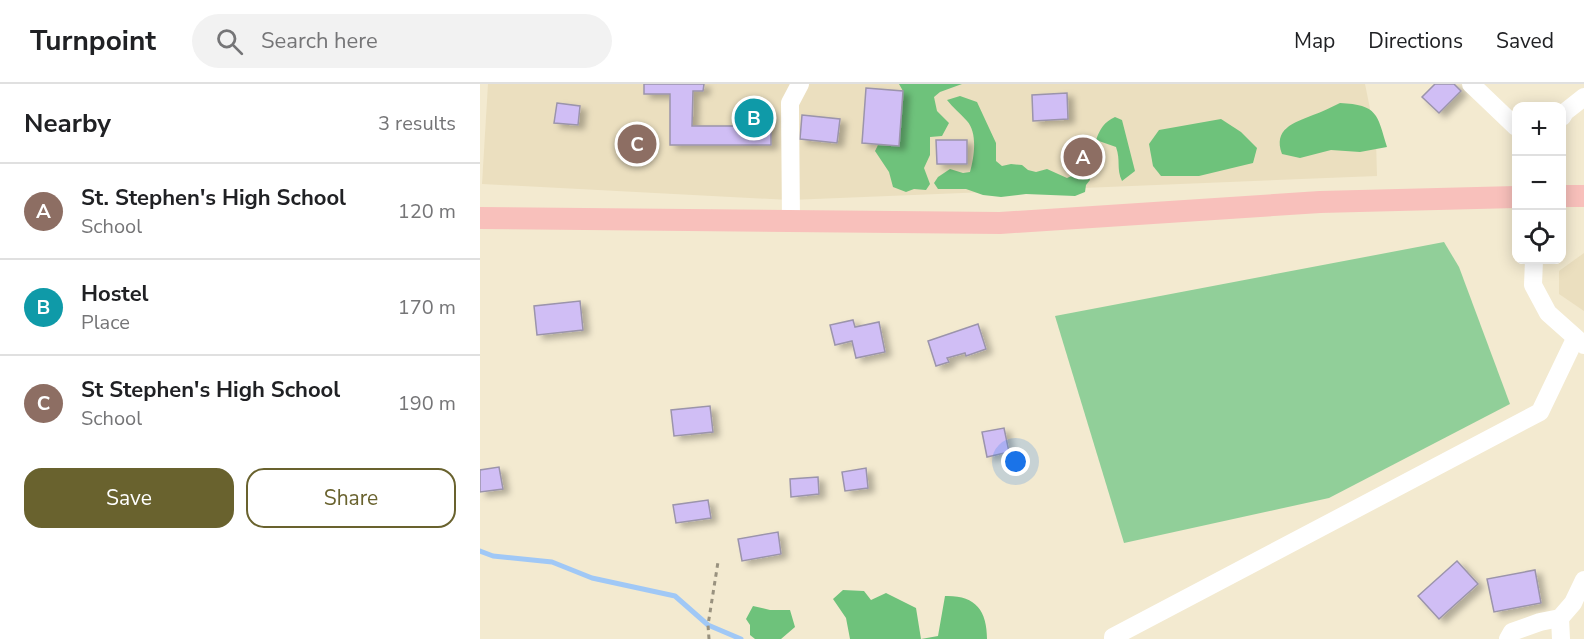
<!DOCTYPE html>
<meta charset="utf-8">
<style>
body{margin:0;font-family:"Nunito Sans",sans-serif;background:#f2f2f2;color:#202124}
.controls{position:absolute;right:18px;top:18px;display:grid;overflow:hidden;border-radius:12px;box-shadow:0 3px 15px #0003}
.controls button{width:54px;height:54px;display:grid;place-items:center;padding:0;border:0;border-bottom:2px solid #e0e0e0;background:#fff;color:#202124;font:30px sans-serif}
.you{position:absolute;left:536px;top:378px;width:21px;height:21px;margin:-15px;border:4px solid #fff;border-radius:50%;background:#1a73e8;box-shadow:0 0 0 9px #1a73e833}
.badge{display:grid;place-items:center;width:39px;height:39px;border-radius:50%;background:#69622e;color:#fff;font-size:20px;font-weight:700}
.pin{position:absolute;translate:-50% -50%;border:3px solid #fff;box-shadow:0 2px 6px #0006}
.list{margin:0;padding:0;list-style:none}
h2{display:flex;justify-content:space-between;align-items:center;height:78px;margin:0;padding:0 24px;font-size:26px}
h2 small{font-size:20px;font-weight:400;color:#757577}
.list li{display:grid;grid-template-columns:39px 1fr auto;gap:18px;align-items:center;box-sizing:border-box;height:96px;padding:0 24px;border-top:2px solid #e0e0e0}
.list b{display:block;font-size:22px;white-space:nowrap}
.list p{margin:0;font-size:20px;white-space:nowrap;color:#757577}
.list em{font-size:20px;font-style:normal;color:#757577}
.actions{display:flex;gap:12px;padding:18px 24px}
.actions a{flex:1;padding:14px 0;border:2px solid #69622e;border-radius:18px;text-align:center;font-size:21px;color:#69622e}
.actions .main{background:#69622e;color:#fff}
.icon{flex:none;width:33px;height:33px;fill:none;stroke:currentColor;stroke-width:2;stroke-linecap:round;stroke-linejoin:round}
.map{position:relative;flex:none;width:1104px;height:555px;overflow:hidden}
header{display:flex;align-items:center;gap:36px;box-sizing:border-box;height:84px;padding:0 30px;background:#fff;border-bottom:2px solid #e0e0e0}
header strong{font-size:28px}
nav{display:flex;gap:33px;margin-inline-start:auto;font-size:21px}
.search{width:420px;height:54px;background:#f2f2f2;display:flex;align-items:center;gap:15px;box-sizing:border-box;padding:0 21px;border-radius:33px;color:#757577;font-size:22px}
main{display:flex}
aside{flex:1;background:#fff}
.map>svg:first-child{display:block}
.built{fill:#ebdfbf}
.green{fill:#91cf99}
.forest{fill:#6ec27b}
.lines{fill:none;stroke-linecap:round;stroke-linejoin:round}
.stream{stroke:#a0c8f6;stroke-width:5}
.building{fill:#d0bef5;stroke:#9b94ab;stroke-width:1.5;filter:url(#shadow)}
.path{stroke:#99927f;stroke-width:3;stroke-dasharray:4.5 4.5;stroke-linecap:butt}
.minor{stroke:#fff;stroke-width:18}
.major{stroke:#f8c0bb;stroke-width:22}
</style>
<header>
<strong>Turnpoint</strong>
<div class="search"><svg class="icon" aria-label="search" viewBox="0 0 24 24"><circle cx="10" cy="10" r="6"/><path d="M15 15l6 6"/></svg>Search here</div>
<nav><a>Map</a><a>Directions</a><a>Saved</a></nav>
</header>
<main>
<aside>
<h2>Nearby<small>3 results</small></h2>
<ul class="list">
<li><span class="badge" style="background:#8d6e63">A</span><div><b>St. Stephen's High School</b><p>School</p></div><em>120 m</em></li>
<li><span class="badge" style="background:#0f9aa8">B</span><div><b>Hostel</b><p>Place</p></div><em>170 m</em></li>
<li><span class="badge" style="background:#8d6e63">C</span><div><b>St Stephen's High School</b><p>School</p></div><em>190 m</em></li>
</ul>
<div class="actions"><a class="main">Save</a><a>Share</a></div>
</aside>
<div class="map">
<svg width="1104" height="555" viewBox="0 0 1104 555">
<defs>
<filter id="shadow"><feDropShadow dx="6" dy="4" stdDeviation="3" flood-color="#0004"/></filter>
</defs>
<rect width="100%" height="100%" fill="#f3ead0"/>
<g class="built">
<polygon points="8,0 885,0 896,54 897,92 310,116 2,100"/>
<polygon points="1104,169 1104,227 1079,210 1079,187"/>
</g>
<polygon class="green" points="964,158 979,183 1030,320 849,414 644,459 575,232"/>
<g class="forest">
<polygon points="419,0 482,0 460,8 454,13 457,27 469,39 462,52 450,53 450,71 444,84 450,100 446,106 434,105 426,108 413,103 409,88 395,67 398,61 419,62 423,7"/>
<path d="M480,12L497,18L516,59V77L522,82L531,80L542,81L548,86L556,88L567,85L587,94L596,90L604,82L609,85L610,96L606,101L605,108L595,112L546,110L521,113L503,111L486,105H458L454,99L458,93L470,85L483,89L490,88C494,74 498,49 487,37C480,29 473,24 467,16Z"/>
<path d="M860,19C898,21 897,30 907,63L880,68L851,66L820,74L802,70C793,45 813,39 833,31C842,28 851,23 860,19Z"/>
<path d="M635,33L642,36L655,87L642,97C636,84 641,77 636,63L616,56C620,45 624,38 635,33Z"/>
<polygon points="741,35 761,48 777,64 773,79 719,92 681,92 673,82 669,60 679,46"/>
<path d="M363,506L384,507L391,516L406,509L436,524L441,555L458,552L465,512C495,511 507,526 507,555H370L366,534L353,515Z"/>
<polygon points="273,522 290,526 310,526 315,543 301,555 275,555 270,551 270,541 266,535"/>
</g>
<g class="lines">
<polyline class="stream" points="0,467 13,472 72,478 112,494 195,512 228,541 261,555"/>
</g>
<g class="building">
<polygon points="164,0 224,0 223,7 213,7 212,42 256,42 256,27 291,27 291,61 190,61 190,10 164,10"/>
<polygon points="955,0 974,0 981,7 959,29 942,13"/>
<polygon points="386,4 423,7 419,62 382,59"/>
<polygon points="587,9 588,35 553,37 552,11"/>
<polygon points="77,19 100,22 98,41 74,39"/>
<polygon points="322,31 360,35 357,59 320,55"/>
<polygon points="456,56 487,56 487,80 457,80"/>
<polygon points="100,217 103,246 57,251 54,222"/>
<polygon points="373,236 375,243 399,238 405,268 376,274 372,257 355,261 350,241"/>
<polygon points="498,240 506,265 486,272 485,269 467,274 469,278 456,282 448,257"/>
<polygon points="230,322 233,348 194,352 191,326"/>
<polygon points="524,344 529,368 507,373 502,348"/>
<polygon points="19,383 23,405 0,408 0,386"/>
<polygon points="386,384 388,404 365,407 362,388"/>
<polygon points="338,393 339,410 311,413 310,395"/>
<polygon points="228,416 231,434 196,439 193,421"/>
<polygon points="298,448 301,470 262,477 258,455"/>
<polygon points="977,477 998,500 959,535 938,512"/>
<polygon points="1055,486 1061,519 1014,528 1007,495"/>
</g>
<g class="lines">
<polyline class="path" points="229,555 228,541 238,478"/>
<g class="minor">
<polyline points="991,0 1036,43"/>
<polyline points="1082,33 1085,28 1104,13"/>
<polyline points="311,138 310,19 320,0"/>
<polyline points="1054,176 1053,201 1068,229 1104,261"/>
<polyline points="1080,534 1081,555"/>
<polyline points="633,555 633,553 1060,328 1095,255"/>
<polyline points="1028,555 1032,548 1060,538 1080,534 1093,519 1104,496"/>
</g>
<g class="major">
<polyline points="1082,112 1104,112"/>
<polyline points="0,134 520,139 840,118 1036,113"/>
</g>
</g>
</svg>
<div class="controls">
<button>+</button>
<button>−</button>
<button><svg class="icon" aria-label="locate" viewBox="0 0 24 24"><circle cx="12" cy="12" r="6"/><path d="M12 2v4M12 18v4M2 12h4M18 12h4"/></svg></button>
</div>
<div class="you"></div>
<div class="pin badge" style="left:603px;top:73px;background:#8d6e63">A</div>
<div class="pin badge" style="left:274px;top:34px;background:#0f9aa8">B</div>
<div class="pin badge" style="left:157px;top:60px;background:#8d6e63">C</div>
</div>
</main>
